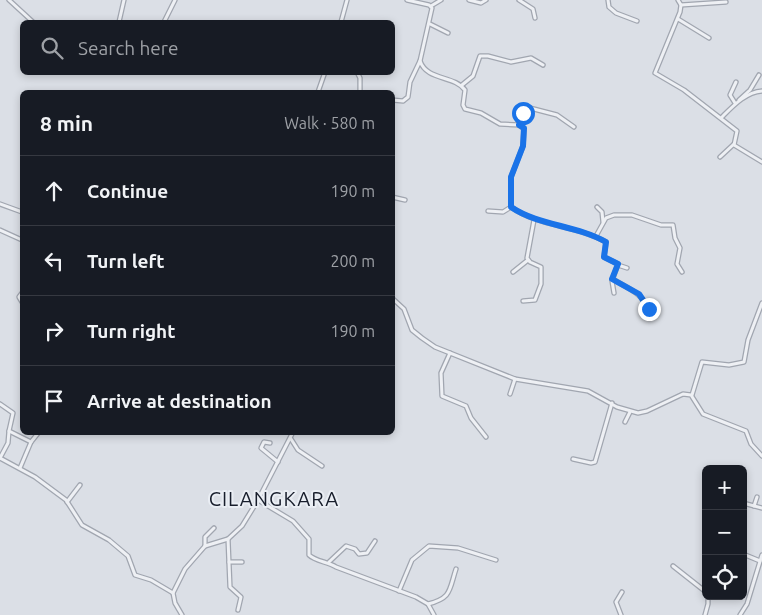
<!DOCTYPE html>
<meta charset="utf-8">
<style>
body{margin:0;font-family:Ubuntu,sans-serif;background:#20242c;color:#f1f3f6}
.controls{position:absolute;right:15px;bottom:15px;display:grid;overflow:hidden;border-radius:8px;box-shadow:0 2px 8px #0003}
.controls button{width:45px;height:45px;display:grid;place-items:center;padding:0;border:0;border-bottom:1px solid #363941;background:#171b24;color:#f1f3f6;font:25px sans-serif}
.stop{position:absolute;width:15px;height:15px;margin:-11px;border:4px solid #1a73e8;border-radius:50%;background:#fff}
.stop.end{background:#1a73e8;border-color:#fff;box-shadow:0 1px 5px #0008}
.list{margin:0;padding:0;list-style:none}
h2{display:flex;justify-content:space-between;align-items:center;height:65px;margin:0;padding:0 20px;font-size:21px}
h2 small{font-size:16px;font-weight:400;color:#9ea1a6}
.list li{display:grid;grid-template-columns:32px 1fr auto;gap:15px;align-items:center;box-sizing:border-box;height:70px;padding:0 20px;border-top:1px solid #363941}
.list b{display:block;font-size:19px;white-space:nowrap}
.list em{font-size:16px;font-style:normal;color:#9ea1a6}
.icon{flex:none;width:28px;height:28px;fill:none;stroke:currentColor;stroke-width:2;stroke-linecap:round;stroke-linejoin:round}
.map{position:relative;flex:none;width:762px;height:615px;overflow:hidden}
.search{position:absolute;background:#171b24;box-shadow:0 2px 8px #0003;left:20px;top:20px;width:375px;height:55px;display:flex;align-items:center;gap:12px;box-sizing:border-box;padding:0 18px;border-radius:8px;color:#9ea1a6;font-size:19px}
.panel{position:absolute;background:#171b24;box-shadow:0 2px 8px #0003;left:20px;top:90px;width:375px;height:345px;border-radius:8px}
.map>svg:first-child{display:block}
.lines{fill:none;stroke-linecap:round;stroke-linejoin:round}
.minor-casing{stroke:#a1a6b0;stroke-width:5.5}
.minor{stroke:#eef0f4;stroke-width:3}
.route{stroke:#1a73e8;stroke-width:6}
.labels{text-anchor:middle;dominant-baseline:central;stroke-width:4;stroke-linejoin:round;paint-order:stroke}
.quarter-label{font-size:20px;letter-spacing:1px;fill:#181e2c;stroke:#eaeef4}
</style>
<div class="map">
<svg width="762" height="615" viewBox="0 0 762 615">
<rect width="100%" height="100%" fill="#dbdfe6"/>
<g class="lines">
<defs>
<g id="minor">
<polyline points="9,0 33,22"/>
<path d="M407,0L429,5L432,8L420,61C427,81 454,75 465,90L463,105L465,109L481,113L500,124L519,125L524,129L523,146L511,177V207C539,227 576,225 606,242L604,257L618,264L612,281L614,293"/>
<polyline points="469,0 481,3 486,0"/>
<polyline points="519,0 533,9 535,18"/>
<polyline points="608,0 609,7 616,13 637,21"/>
<polyline points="678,0 681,5 680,12 655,73 684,90 737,131 734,145 762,162"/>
<polyline points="681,5 726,2"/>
<polyline points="431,6 441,0"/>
<polyline points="678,19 709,38"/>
<polyline points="119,22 124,0"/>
<polyline points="164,22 175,0"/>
<polyline points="341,22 347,0"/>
<polyline points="430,24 448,33"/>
<polyline points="357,72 360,78 360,92"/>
<polyline points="462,85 473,76 480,56 488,56 511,62 531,58 543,65"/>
<polyline points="318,92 325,72"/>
<polyline points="392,100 403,101 408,97 410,82 420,61"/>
<polyline points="739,100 750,90 759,75"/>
<polyline points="735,103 730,95 736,82"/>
<path d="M722,117C733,106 746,92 762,91"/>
<polyline points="519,125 523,113 530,108 557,115 574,127"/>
<polyline points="720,157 734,144"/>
<polyline points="392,197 405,200"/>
<polyline points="0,204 22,212"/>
<polyline points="597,207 602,212 603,222"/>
<polyline points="488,211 503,212 511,207"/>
<polyline points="0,230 22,240"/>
<polyline points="596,236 606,218 614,215 632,215 661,225 673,225 675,238 680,248 677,264 682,272"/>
<polyline points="618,265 627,268"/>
<polyline points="513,272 528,260"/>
<path d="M612,279C630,289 644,294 651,314"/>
<polyline points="22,293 19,297 22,302"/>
<polyline points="392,298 404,309 412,330 422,338 435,347 515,379 588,391 617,407 638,413 647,411 683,394 691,395 703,414 746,431 751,444 762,456"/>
<polyline points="523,301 535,300 541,284 541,267 530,262 527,258 534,220"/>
<polyline points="450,353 441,373 442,396 466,406 471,418 486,437"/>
<polyline points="510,394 515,379"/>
<polyline points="692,395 702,362 729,365 744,362 748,340 762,303"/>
<polyline points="0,404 13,413 9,431 31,442"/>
<polyline points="625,422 630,412"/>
<polyline points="291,439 298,450 322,466"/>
<polyline points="270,443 264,442 261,448 278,462"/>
<polyline points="0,458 35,477 66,500 82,525 109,540 128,556 135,575 151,580 173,593"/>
<polyline points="0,458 8,443 9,431"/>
<polyline points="573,459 591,463 595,462 612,403"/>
<polyline points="20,468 31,442 39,432"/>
<path d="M258,500L293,521L309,539V555C315,561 328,562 336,567L416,597L428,604L434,615"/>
<polyline points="67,502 80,485"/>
<polyline points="743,503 762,508"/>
<polyline points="754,506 757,497"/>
<polyline points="228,539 230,587 241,597 238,610"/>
<polyline points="205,546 205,537 214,528"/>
<polyline points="743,554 760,561"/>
<polyline points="229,562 242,562"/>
<polyline points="329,562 346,546 355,549 359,554 367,553 375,541"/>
<polyline points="673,566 706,592"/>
<polyline points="399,591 412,560 429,546 458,548 496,560"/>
<path d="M428,604C452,598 449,590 456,569"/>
<polyline points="182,615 175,603 173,593 185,569 205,546 228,539 242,526 258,500 293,432"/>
<polyline points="621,615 616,602 622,592"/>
<polyline points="705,615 708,604 708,596"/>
<polyline points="740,615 747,604 762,555"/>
</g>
</defs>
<use href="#minor" class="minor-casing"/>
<use href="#minor" class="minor"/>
</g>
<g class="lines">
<path class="route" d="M523,113L519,125L524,128L523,146L511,177V207C539,226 576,225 606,242L604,257L618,264L612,279L639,294L649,309"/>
</g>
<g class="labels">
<g class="quarter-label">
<text x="274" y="498">CILANGKARA</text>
</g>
</g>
</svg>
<div class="controls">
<button>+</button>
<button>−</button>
<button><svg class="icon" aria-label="locate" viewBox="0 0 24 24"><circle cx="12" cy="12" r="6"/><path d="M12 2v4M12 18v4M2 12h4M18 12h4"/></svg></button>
</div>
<div class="stop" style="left:523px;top:113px"></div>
<div class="stop end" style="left:649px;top:309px"></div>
<div class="search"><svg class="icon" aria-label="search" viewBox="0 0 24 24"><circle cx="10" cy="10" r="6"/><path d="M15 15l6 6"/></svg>Search here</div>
<section class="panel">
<h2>8 min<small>Walk · 580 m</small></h2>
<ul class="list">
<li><svg class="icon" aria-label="ahead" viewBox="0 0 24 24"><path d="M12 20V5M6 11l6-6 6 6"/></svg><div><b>Continue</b></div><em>190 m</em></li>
<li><svg class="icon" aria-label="left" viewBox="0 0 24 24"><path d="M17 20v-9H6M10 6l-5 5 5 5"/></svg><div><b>Turn left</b></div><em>200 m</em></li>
<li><svg class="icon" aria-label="right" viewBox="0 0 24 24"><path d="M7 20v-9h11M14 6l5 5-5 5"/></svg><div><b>Turn right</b></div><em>190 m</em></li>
<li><svg class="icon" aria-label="arrive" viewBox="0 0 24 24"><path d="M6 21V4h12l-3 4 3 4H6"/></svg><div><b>Arrive at destination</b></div></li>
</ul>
</section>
</div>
